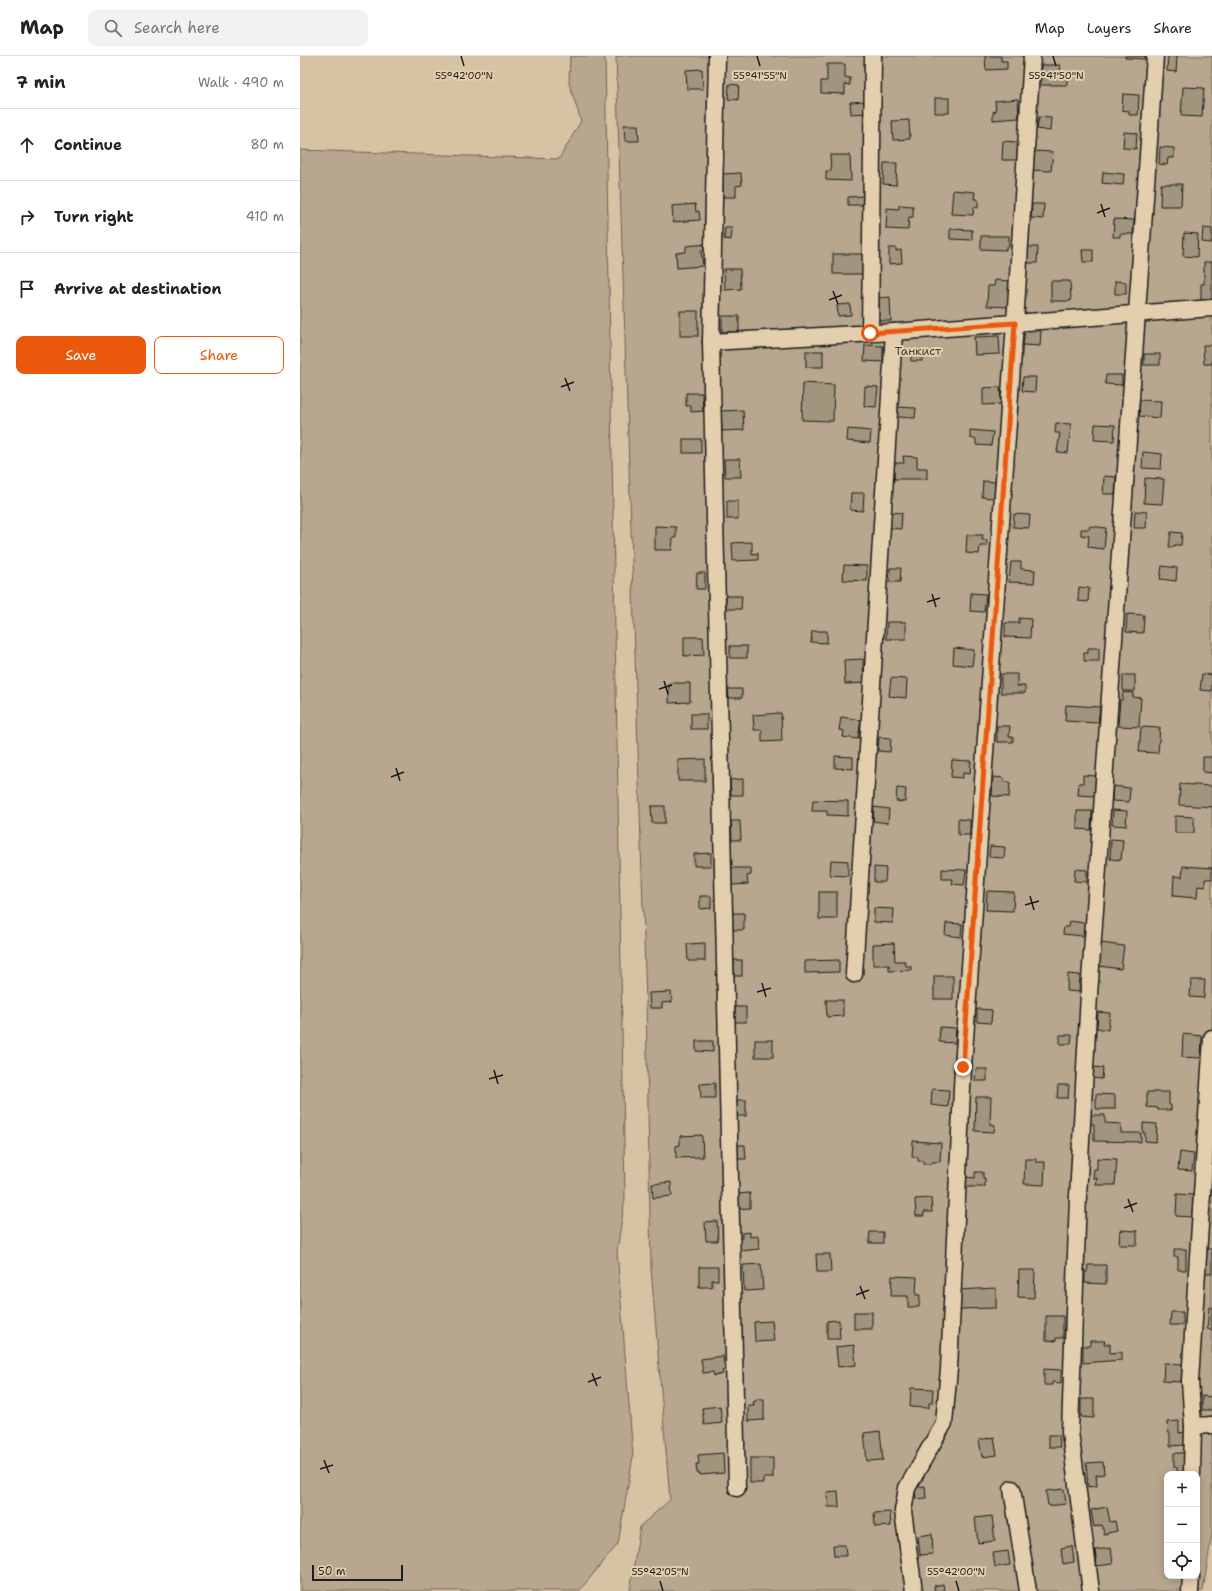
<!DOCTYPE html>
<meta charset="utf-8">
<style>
body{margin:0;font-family:"Shantell Sans",sans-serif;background:#f2f2f2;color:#222}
.controls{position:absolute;right:12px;bottom:12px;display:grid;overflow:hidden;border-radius:8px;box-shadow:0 2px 10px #0003}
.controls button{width:36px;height:36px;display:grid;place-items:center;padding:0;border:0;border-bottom:1px solid #e0e0e0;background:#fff;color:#222;font:20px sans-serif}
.scale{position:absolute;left:12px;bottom:10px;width:91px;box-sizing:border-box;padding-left:4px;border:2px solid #1c1c1c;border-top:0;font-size:11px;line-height:14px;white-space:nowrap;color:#1c1c1c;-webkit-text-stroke:3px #e3cead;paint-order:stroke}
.stop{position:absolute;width:12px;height:12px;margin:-9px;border:3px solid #ea580c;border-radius:50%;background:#fff}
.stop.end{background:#ea580c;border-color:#fff;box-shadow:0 1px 4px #0008}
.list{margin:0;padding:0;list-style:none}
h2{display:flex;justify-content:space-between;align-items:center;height:52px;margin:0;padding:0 16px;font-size:17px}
h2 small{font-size:13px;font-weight:400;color:#767676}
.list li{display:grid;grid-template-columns:26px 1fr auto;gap:12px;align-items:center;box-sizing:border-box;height:72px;padding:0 16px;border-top:1px solid #e0e0e0}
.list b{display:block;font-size:15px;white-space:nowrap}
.list em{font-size:13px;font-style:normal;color:#767676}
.actions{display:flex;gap:8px;padding:12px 16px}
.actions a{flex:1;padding:9px 0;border:1px solid #ea580c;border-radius:8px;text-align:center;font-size:14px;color:#ea580c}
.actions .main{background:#ea580c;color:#fff}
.icon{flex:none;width:22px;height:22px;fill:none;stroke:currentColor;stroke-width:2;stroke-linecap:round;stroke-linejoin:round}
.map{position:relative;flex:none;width:912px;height:1535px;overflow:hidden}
header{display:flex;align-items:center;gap:24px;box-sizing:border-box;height:56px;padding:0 20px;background:#fff;border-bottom:1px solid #e0e0e0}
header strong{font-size:19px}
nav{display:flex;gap:22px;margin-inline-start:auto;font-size:14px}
.search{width:280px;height:36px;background:#f2f2f2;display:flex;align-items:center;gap:10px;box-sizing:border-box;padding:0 14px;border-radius:8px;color:#767676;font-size:15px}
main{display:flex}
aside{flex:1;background:#fff}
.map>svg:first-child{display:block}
.green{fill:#b8a78e;stroke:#6a6255;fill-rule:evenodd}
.building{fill:#a2957e;stroke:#1c1c1c}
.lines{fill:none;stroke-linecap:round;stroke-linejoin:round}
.minor-casing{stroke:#1c1c1c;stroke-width:19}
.minor{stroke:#e3cead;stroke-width:16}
.route{stroke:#ea580c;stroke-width:5}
.ticks{fill:none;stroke:#1c1c1c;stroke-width:1.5}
.labels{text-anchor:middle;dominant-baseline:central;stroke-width:4;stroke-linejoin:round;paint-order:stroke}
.park-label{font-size:12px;fill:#433f38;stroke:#e3cead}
.ticks-label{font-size:10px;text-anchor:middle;fill:#1c1c1c;stroke:#e3cead;stroke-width:4;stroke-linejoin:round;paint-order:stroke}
</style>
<header>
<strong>Map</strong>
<div class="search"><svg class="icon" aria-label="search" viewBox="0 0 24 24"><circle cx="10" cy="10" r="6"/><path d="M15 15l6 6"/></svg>Search here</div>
<nav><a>Map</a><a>Layers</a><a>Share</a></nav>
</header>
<main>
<aside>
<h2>7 min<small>Walk · 490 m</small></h2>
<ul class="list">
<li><svg class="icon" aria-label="ahead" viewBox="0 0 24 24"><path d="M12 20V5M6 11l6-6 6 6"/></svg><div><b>Continue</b></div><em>80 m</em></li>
<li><svg class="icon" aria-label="right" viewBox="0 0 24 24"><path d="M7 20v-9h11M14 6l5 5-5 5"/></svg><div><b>Turn right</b></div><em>410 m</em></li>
<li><svg class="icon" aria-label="arrive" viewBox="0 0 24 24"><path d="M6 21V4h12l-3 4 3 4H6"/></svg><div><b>Arrive at destination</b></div></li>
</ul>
<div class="actions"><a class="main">Save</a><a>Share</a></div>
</aside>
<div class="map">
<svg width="912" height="1535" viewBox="0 0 912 1535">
<rect width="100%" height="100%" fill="#d7c3a4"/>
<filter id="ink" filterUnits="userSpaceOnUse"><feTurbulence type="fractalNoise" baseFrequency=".025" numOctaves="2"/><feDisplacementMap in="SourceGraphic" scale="8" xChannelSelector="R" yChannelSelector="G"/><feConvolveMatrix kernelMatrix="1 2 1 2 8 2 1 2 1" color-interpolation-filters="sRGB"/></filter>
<g filter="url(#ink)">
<g class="green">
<polygon points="270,0 305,0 325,1142 317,1195 333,1400 318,1488 279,1535 0,1535 0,94 259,103 281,65 269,27"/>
<path d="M316,0H912V1477L903,1535H330L340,1470L370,1444L351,1213L346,946ZM867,1418H897V1520H867Z"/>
</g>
<g class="building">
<polygon points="685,0 701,0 701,5 707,5 707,13 686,14"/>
<polygon points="825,0 845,0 845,3 825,2"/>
<polygon points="868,0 877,0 876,16 867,15"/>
<polygon points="527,8 545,8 545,21 550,22 550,29 545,28 545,38 521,37 521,25 527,25"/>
<polygon points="741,9 760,9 761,17 767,17 767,29 741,29"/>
<polygon points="402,13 403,33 387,33 386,14"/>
<polygon points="429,28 439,29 438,44 428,43"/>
<polygon points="883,31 904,32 902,61 881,60"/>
<polygon points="823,38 839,39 838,59 829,59 829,55 822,54"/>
<rect x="635" y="42" width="14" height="15"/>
<polygon points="718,43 719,62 693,64 693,56 696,55 695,45"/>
<polygon points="566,45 567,57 551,58 550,46"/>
<polygon points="739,61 751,62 750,75 737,73"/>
<polygon points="609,64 610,83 593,84 592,65"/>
<polygon points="324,69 338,69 339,85 325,85"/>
<polygon points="824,76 837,77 836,93 823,92"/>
<polygon points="703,85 718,86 717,104 702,104"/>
<polygon points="860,91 874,92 874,102 868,102 867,109 859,108"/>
<polygon points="733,95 753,96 751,115 731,114"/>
<polygon points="530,99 550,99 551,125 526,124 526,115 531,115"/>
<polygon points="584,107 597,107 596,129 583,128"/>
<polygon points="803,116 824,118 823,129 802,127"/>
<polygon points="441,117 442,129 436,130 436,141 423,141 423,118"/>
<polygon points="861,128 882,128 881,150 860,150"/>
<polygon points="653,134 675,136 674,143 678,143 678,152 674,151 673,159 651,158"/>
<polygon points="563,140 563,149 548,149 548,141"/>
<polygon points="395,148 396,156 399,155 400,164 373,166 372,150"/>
<polygon points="732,148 744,148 743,163 731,162"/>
<polygon points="599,149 613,150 613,161 609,161 608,174 586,173 587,152 599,153"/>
<polygon points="814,163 834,164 833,178 820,178 820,181 813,181"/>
<polygon points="425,172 432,172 431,184 424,183"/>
<polygon points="903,172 912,173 912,187 902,186"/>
<polygon points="650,173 672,174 672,184 650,183"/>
<polygon points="884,177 898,178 897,201 883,200"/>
<polygon points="681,180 709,180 709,191 706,191 706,194 681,193"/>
<polygon points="407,188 408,194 401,195 403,210 377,212 376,197 386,196 386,190"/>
<polygon points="727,191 738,191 737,207 727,207"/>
<polygon points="589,192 596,192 596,195 601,194 602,207 589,208"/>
<polygon points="782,194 793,194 793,206 783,206"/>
<rect x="533" y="198" width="32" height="20"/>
<polygon points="904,206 912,206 912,245 901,245 901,228 904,228"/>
<polygon points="424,213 440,213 441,233 425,234"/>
<polygon points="695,224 711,225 710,251 687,250 688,230 694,230"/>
<polygon points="751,225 770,225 771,245 751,245"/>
<polygon points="815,225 826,226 826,238 815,238"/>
<polygon points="590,241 591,265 580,265 579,242"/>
<polygon points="550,248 551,259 538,260 537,249"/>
<rect x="380" y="255" width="18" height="25"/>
<rect x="422" y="260" width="17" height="16"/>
<polygon points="725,274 741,275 740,290 723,289"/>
<polygon points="699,280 700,298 675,299 674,281"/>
<polygon points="565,289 583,290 583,306 564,305"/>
<polygon points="903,289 912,289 912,308 904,308"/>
<polygon points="621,293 622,305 611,305 611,294"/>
<rect x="506" y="295" width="17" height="16"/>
<rect x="844" y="298" width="16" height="11"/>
<polygon points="806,319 822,319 822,329 805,328"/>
<polygon points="723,321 736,321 735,336 722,335"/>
<polygon points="503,327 534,329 533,365 502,364"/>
<polygon points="565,330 578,331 576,351 564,350"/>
<polygon points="700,331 701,348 683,349 683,332"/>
<polygon points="386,337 402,337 403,355 391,356 391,350 386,350"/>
<polygon points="840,344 861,345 860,362 839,360"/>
<polygon points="597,351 616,352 615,362 597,361"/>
<polygon points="443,354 444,374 422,375 421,355"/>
<polygon points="756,367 771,368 768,397 757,396 760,377 755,377"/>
<polygon points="795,368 815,369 814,385 794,384"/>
<polygon points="548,373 571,375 570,387 547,385"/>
<polygon points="670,374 693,376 691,390 676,389 676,383 670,382"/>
<rect x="383" y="383" width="18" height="14"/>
<polygon points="843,396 862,398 861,413 842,412"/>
<polygon points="603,400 617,401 617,412 627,412 627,423 594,423 594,407 604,407"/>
<polygon points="424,403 440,403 441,421 425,421"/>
<polygon points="804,420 816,421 815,438 803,438"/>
<polygon points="845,422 864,423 862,448 844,447"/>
<polygon points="683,425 695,426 694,442 682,441"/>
<polygon points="551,437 564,437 563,455 550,454"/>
<rect x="427" y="445" width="11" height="18"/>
<polygon points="835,455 847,456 846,472 834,472"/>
<polygon points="591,456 602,457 601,473 590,472"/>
<polygon points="714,458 730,459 729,472 713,471"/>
<polygon points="355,470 376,471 376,482 373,482 372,494 355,494"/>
<polygon points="790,470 806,472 804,493 788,491 789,480 781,479 781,473 789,473"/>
<polygon points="871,476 882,477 881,489 874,489 874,491 869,491"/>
<polygon points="667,479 683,479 682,484 687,484 687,490 680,490 679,498 666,497"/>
<polygon points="452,486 452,498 458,497 458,504 433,505 432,487"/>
<polygon points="711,506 721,506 721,513 735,514 734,527 709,526"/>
<polygon points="544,509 567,510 567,525 543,524"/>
<polygon points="862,510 877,512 876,525 860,523"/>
<polygon points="590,512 601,512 600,526 589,526"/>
<polygon points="397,517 405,517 405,533 396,533"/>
<polygon points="779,531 789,532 788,546 778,545"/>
<polygon points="671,537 686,538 684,556 670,555"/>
<polygon points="426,540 442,540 441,553 426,553"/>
<polygon points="827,558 844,559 843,577 826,576"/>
<polygon points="719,562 731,563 730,582 705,581 705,567 719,567"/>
<polygon points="587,566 606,566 606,583 586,583"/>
<polygon points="512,575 527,575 527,587 511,586"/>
<polygon points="384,581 403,581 404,599 384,600"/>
<rect x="430" y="590" width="17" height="12"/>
<polygon points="654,592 674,594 672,610 653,608"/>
<polygon points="788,592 799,592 799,605 784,605 784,597 788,597"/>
<polygon points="563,603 564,627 545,628 544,604"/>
<polygon points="701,618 717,618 717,630 725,630 725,637 701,637"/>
<polygon points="902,618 912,619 912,635 900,634"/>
<rect x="823" y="619" width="12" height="16"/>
<polygon points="591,622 607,623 606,642 589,640"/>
<polygon points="369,627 390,627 390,646 369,647"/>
<polygon points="428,633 442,633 442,642 429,642"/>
<polygon points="823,636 833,637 833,641 841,642 839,671 818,670 820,644 822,644"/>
<polygon points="766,649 800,651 798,667 765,665"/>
<polygon points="481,657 482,685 462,686 462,674 454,674 453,659"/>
<rect x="391" y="658" width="16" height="15"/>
<polygon points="541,661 561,664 558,683 543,681 544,675 539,674"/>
<polygon points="697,670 710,670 709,681 713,681 713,686 697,686"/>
<polygon points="841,671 860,672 858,697 839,696"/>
<polygon points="579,681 591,682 590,696 578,695"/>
<polygon points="535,700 553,701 553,713 535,712"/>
<polygon points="903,701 912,701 912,717 903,716"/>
<polygon points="405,703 405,725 378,725 378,704"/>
<polygon points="652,704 671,705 670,718 663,717 663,722 651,721"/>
<polygon points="783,719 796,720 795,740 778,739 779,727 783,727"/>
<polygon points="693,721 704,722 704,726 710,726 709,741 692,740"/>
<polygon points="443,723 443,739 431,739 430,724"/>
<polygon points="880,728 912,730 912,751 879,749"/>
<polygon points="813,730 830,732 829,746 812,745"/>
<polygon points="597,732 606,733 605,746 596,745"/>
<polygon points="513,744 548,745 548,760 527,759 527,755 512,755"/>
<polygon points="351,750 365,750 365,767 352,767"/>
<polygon points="574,751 589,753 588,767 573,765"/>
<polygon points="813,754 827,755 826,770 812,769"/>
<polygon points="777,755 792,755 791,774 777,773"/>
<polygon points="875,760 894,761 894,777 875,777"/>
<polygon points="658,763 670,764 670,779 658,779"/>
<polygon points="431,765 440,765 441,784 432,784"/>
<polygon points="811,783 823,784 821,804 810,803"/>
<polygon points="690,790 705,791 704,802 689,801"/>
<polygon points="411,797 411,810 394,810 394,798"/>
<polygon points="531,804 548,805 548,820 530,819"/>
<polygon points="883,810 912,812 912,823 905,823 905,831 898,830 897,842 873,840 874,820 882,821"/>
<polygon points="574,811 586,812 585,826 574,826"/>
<polygon points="431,812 451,812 451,819 447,820 448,828 432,829"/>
<polygon points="642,813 666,814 664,829 652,828 653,823 642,823"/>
<polygon points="775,813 787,814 787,826 774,825"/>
<polygon points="687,835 714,836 713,855 686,854"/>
<rect x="519" y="836" width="18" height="27"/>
<polygon points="400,840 411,840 411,852 400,853"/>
<polygon points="574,852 594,853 593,867 574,866"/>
<polygon points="432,857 444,857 444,874 433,874"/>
<polygon points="770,865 784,867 783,880 763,878 764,871 769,871"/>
<polygon points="646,867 662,868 661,881 645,879"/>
<polygon points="405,887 405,905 388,905 387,888"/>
<polygon points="594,887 595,905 605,905 606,910 611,910 611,914 589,915 589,909 573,909 573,888"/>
<polygon points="801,887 824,890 821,913 799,910"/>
<rect x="434" y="904" width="8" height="16"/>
<polygon points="539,904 539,916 505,917 505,905"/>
<polygon points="768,918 780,919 779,936 767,935"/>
<rect x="634" y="920" width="19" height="23"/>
<polygon points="891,924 905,924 904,942 890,941"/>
<polygon points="371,936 372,946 362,947 362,952 350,952 349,937"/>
<polygon points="526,944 543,944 543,960 527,961"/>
<rect x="435" y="951" width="11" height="15"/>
<polygon points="677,953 692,954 691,967 677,966"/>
<polygon points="798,956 810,957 808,974 797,972"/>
<polygon points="640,971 656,972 655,987 639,986"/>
<polygon points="883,978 902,980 901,1002 882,1001"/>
<polygon points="760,979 772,979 771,988 760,988"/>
<rect x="455" y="984" width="18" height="17"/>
<polygon points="396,985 413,985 413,996 396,995"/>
<polygon points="793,1011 803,1012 802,1023 792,1022"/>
<polygon points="676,1013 687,1013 687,1025 675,1025"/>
<polygon points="415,1027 415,1042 401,1042 400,1028"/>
<polygon points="758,1029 769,1029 768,1042 757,1042"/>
<polygon points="632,1033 649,1034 648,1051 631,1049"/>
<polygon points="847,1036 869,1036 869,1049 871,1049 871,1054 858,1054 858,1052 847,1051"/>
<polygon points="796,1038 815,1039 815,1053 796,1053"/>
<polygon points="676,1041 691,1041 690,1068 695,1069 694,1076 675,1075"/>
<rect x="437" y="1044" width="9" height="16"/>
<polygon points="786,1059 805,1059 805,1067 821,1068 821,1077 841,1077 841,1086 794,1085 794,1068 786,1068"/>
<polygon points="843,1067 857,1068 856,1086 845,1085 845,1077 843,1077"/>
<polygon points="402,1079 403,1101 376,1102 376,1090 380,1089 380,1080"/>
<polygon points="613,1085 641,1087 640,1106 632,1106 631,1108 623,1108 623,1105 618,1105 618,1101 612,1101"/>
<polygon points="438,1089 445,1089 446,1103 438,1103"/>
<polygon points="880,1096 894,1098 892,1115 878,1114"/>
<polygon points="797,1102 817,1103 815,1129 796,1129 797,1122 793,1122 794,1113 797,1113"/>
<polygon points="725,1103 736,1103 736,1106 745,1106 744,1129 724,1128"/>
<polygon points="675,1116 683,1116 683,1122 685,1122 685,1131 662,1131 663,1121 675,1122"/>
<polygon points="371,1126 372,1140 353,1142 352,1128"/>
<polygon points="450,1137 450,1152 437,1153 436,1138"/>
<polygon points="877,1138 893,1139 892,1161 876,1160"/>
<polygon points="631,1142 632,1156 624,1156 624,1160 616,1160 615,1143"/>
<polygon points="417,1165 418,1185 406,1185 405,1166"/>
<polygon points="820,1174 837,1175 837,1189 819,1189"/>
<polygon points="450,1176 450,1181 458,1180 459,1193 440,1195 438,1182 442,1182 442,1177"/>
<polygon points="570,1176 583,1176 583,1187 569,1187"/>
<polygon points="874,1193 886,1193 886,1214 878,1214 878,1201 874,1201"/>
<polygon points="907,1193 912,1193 912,1217 905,1217"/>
<polygon points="516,1198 530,1198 531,1216 517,1216"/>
<polygon points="461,1208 463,1234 444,1235 443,1209"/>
<polygon points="788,1209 806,1209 806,1228 785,1227 785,1216 787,1216"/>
<polygon points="399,1211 418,1211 418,1224 412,1224 412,1231 399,1231"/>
<polygon points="719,1214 735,1214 734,1242 718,1241"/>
<polygon points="592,1220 617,1221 616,1239 620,1239 619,1251 608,1251 608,1240 591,1240"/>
<polygon points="696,1232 696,1252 660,1253 659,1234"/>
<polygon points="909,1251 912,1251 912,1274 907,1273"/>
<rect x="554" y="1256" width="18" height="17"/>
<polygon points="871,1256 883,1256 883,1269 870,1269"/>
<polygon points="746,1260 763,1260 763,1282 756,1282 756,1285 746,1284"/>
<polygon points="539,1264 540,1283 527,1283 527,1265"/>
<polygon points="472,1265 474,1285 455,1286 454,1266"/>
<polygon points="790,1285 805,1285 804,1288 810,1288 810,1297 822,1296 822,1304 783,1307 783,1290 790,1290"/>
<polygon points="554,1289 556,1309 538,1311 536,1291"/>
<polygon points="423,1300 425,1314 422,1315 423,1318 414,1320 413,1316 403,1317 401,1303"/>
<polygon points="864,1307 882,1308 881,1326 863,1325"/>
<polygon points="744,1313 761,1314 761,1327 752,1326 752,1329 744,1329"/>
<polygon points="611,1332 633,1333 632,1347 629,1347 629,1352 610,1351"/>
<polygon points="902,1340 912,1341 912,1354 902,1354"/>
<polygon points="456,1343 464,1343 464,1364 448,1365 448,1349 454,1349 453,1346 456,1345"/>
<polygon points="781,1343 794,1343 794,1362 781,1361"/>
<polygon points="420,1350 422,1367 404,1369 402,1352"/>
<polygon points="879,1365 879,1377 885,1376 885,1389 870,1390 870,1377 868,1377 867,1366"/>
<polygon points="580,1375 583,1404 567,1405 564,1377"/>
<polygon points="749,1379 759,1379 760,1391 749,1391"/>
<polygon points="694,1381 697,1399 682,1401 679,1384"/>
<polygon points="423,1397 424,1417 400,1419 400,1417 397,1417 396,1408 399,1408 398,1399"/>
<polygon points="874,1397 885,1397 885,1416 877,1416 877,1411 874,1411"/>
<polygon points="450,1402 473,1402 473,1422 463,1422 463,1427 450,1427"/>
<polygon points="803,1406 804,1418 796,1419 797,1430 788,1431 786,1407"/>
<polygon points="625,1430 626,1442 616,1443 615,1431"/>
<polygon points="764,1433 766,1448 748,1450 746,1435"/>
<polygon points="538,1435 539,1451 528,1451 527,1436"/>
<polygon points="807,1451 810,1466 815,1465 817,1475 804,1478 802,1469 794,1471 791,1454"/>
<polygon points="590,1456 591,1470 575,1471 574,1457"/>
<polygon points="692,1460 695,1485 678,1487 675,1462"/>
<polygon points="632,1478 633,1498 620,1499 618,1480"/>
<polygon points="533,1489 545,1489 546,1500 534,1500"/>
<polygon points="772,1490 774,1506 763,1508 761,1492"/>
<polygon points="811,1492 813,1508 797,1510 795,1494"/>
<polygon points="708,1495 710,1509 695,1511 693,1497"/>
<polygon points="643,1528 644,1535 632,1535 635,1535 634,1530"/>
</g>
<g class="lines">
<defs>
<g id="minor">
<polyline points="417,0 411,286 437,1432"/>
<polyline points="570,277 573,0"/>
<polyline points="411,286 594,276 912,252"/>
<polyline points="554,918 594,276"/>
<polyline points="893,1370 912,1369"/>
<polyline points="892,1418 893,1370 890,1325 912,982"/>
<polyline points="712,1433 728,1535"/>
<polyline points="614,1535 603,1455 607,1432 644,1367 649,1313 663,1011 715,267 732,0"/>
<polyline points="791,1535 770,1376 778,1140 789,939 855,0"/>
<polyline points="890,1535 891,1520"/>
</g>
</defs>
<use href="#minor" class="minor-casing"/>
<use href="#minor" class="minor"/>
</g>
</g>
<g class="lines" filter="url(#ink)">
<polyline class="route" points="570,277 715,267 663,1011"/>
</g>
<path class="ticks" d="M161,0L164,10M457,0L460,10M753,0L756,10M801,148L805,161M797,157L810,152M533,235L538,248M529,244L542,239M265,322L270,335M261,331L274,326M632,538L636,551M627,546L640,542M364,625L368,638M359,633L372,629M96,712L100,725M91,721L104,716M730,840L734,854M725,849L739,845M462,927L466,941M457,936L471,932M194,1014L198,1028M189,1023L203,1019M828,1143L833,1156M824,1152L837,1147M560,1230L565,1243M556,1239L569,1234M292,1317L297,1330M288,1326L301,1321M24,1404L29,1417M20,1413L33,1409M360,1525L363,1535M656,1525L659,1535"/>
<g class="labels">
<g class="park-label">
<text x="618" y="295">Танкист</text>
</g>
</g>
<g class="ticks-label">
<text x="164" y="23">55°42'00"N</text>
<text x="460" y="23">55°41'55"N</text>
<text x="756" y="23">55°41'50"N</text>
<text x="360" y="1519">55°42'05"N</text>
<text x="656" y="1519">55°42'00"N</text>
</g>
</svg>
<div class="controls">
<button>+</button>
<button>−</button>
<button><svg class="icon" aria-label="locate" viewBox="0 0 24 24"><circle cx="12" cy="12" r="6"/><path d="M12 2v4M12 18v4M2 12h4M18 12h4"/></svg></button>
</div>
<div class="scale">50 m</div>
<div class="stop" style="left:570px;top:277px"></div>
<div class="stop end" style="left:663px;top:1011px"></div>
</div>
</main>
